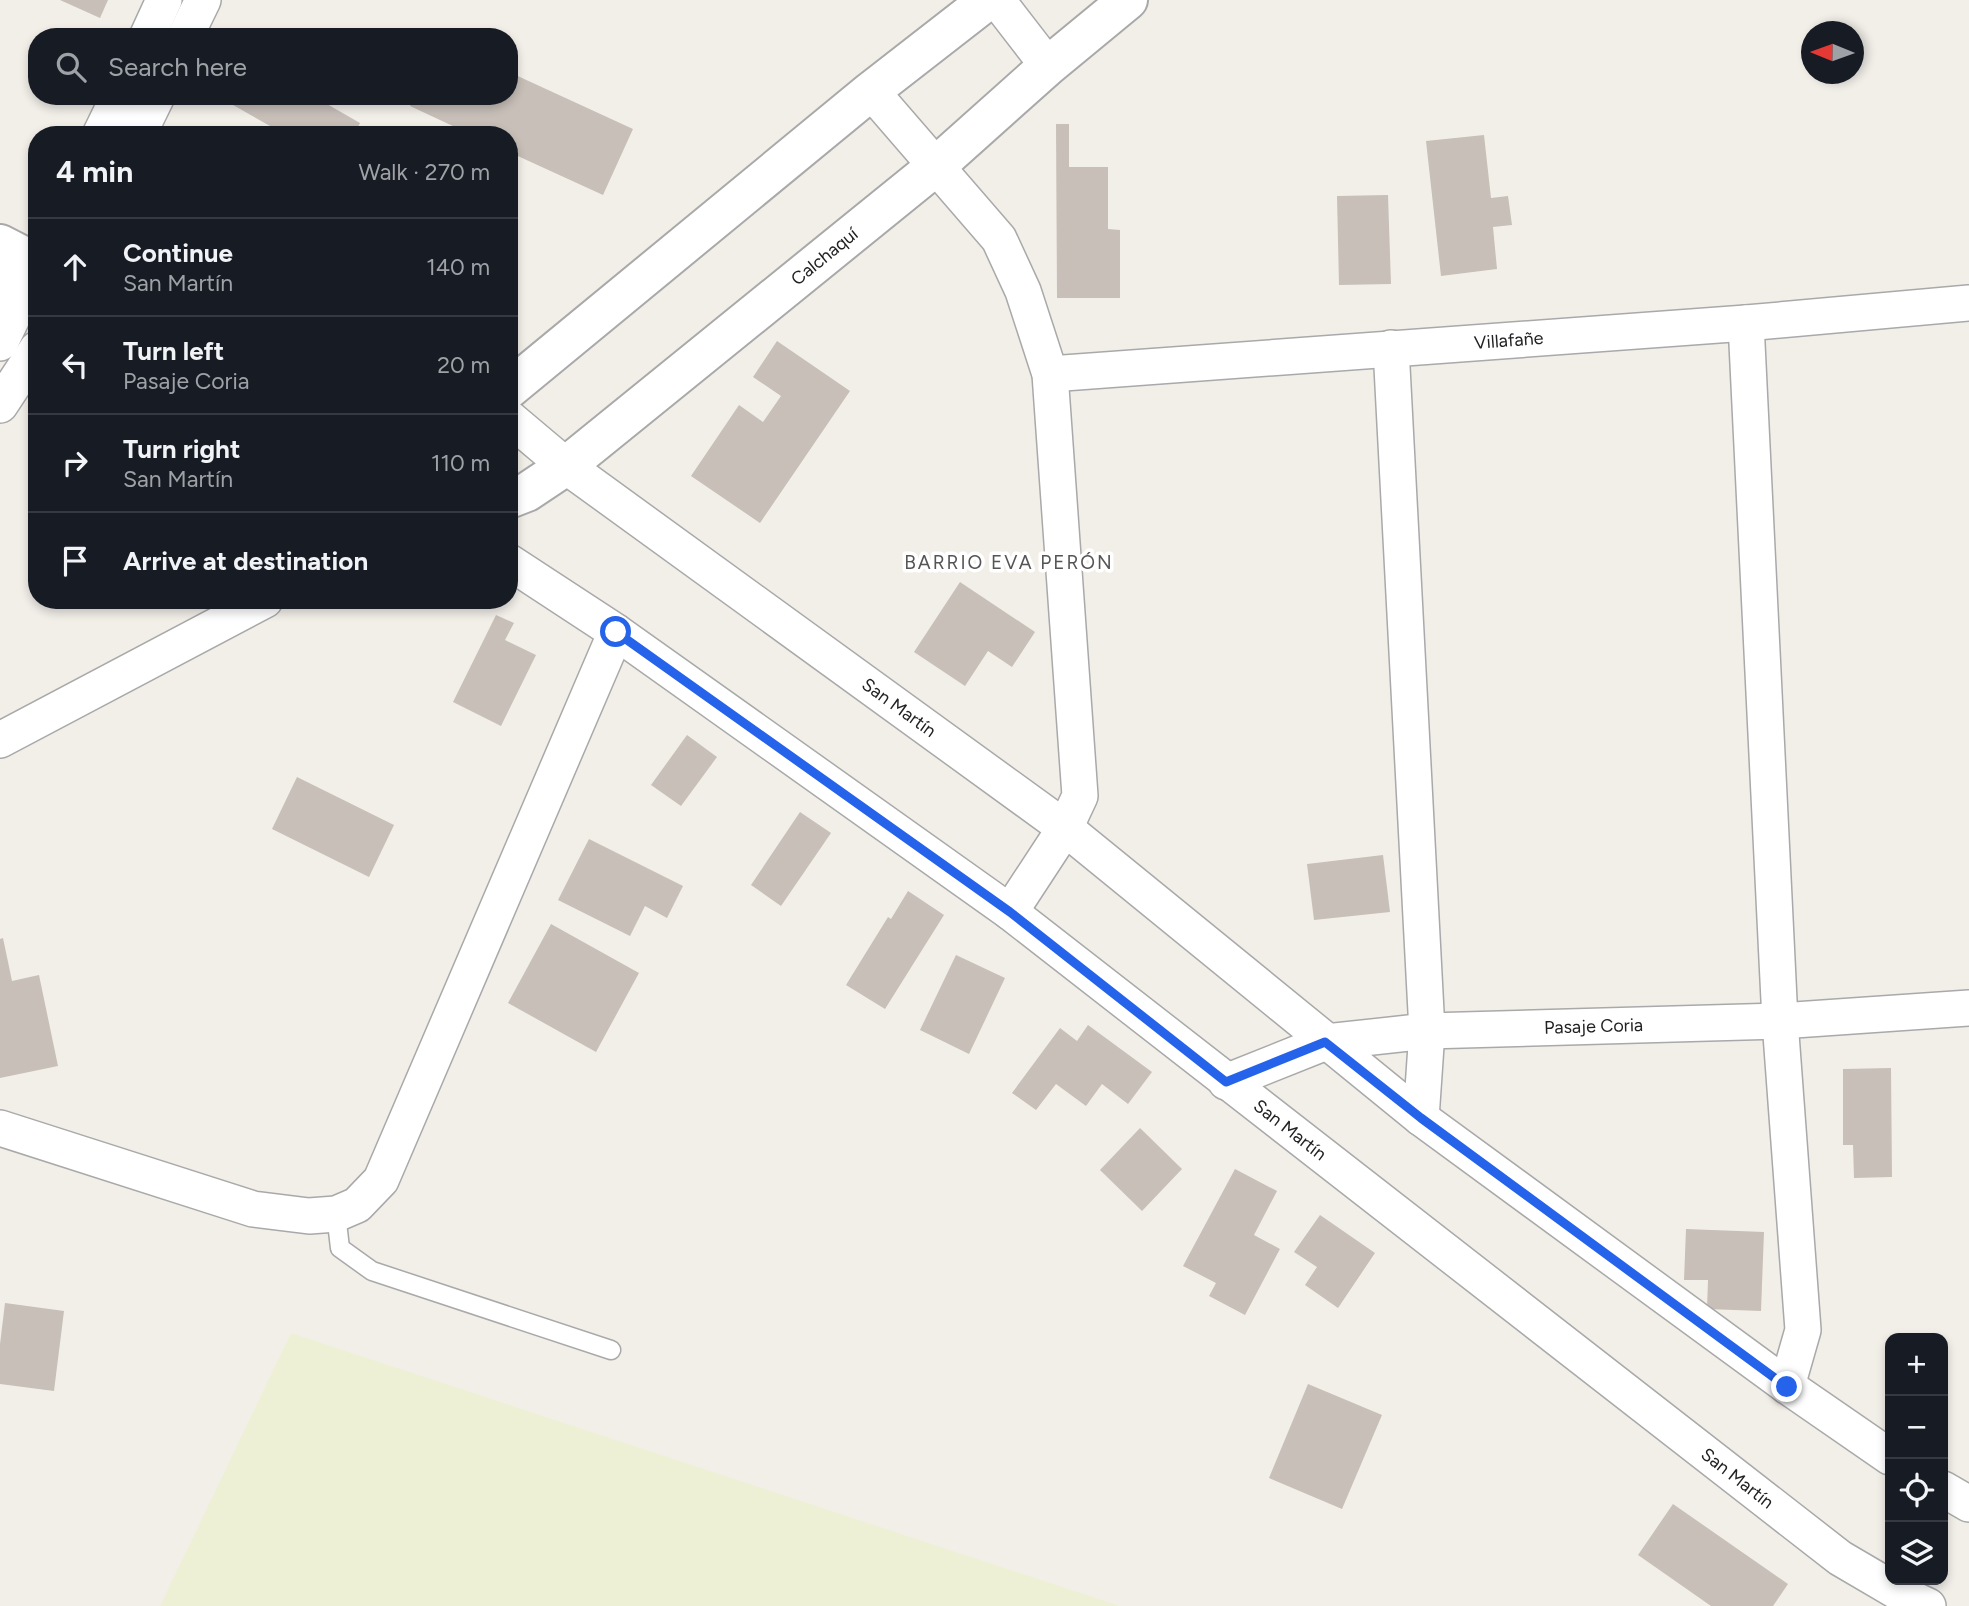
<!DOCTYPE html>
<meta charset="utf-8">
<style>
body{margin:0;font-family:Figtree,sans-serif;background:#242831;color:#f1f3f6}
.controls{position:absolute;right:21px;bottom:21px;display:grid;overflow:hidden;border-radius:14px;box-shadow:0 4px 10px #0003}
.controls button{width:63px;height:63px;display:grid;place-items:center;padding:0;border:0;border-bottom:2px solid #363941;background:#171b24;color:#f1f3f6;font:35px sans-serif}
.compass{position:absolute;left:1801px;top:21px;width:63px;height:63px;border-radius:50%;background:#171b24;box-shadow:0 4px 10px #0003;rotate:271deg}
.stop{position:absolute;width:21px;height:21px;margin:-16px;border:5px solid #2563eb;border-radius:50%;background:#fff}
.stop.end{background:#2563eb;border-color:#fff;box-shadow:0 2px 7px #0008}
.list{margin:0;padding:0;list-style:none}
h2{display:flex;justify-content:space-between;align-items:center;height:91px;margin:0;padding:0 28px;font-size:30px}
h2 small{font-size:23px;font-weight:400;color:#9ea1a6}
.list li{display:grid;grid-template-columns:46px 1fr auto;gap:21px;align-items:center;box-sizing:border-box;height:98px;padding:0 28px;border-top:2px solid #363941}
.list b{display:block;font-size:26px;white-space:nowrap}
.list p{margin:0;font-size:23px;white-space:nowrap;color:#9ea1a6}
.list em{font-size:23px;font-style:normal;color:#9ea1a6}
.icon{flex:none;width:38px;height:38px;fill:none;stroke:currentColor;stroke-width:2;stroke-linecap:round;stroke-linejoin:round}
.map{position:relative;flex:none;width:1969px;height:1606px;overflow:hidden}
.search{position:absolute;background:#171b24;box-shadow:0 4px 10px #0003;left:28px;top:28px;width:490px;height:77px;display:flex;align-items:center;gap:18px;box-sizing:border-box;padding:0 24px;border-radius:28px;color:#9ea1a6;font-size:26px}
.panel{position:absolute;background:#171b24;box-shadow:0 4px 10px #0003;left:28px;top:126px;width:490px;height:483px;border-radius:28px}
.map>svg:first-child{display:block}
.farmland{fill:#eef0d5}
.building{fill:#c7bfb8}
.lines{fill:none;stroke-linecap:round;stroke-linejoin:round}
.service-casing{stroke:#a9a9a9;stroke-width:21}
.minor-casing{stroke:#a9a9a9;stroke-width:38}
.tertiary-casing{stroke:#a9a9a9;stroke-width:42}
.service{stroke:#fff;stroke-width:18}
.minor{stroke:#fff;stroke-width:35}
.tertiary{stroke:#fff;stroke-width:38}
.route{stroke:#2563eb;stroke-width:9}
.labels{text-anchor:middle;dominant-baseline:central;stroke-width:7;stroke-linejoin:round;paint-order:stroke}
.street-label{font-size:18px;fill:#222;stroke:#fff}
.neighbourhood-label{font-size:19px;letter-spacing:2px;fill:#555;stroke:#fff}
</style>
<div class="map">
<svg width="1969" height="1606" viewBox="0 0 1969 1606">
<rect width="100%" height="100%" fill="#f2efe9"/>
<polygon class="farmland" points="291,1333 1120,1606 160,1606"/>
<g class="building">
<polygon points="60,0 108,0 100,18"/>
<polygon points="509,72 633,129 603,195 509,152 509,135 472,135 410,106 415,96 509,96"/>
<polygon points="237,96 313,96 360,123 354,135 286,135 233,105"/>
<polygon points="1056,124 1069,124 1069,167 1108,167 1108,229 1120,230 1120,298 1057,298"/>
<polygon points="1484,135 1491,198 1508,196 1512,225 1493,227 1497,269 1441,276 1426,141"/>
<polygon points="1388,195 1391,284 1339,285 1337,196"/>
<polygon points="777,341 850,391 760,523 691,476 739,405 763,422 781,396 753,377"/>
<polygon points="960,582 1035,632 1012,667 988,651 965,686 914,652"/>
<polygon points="496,615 514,623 505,640 536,655 501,726 453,702"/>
<polygon points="687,735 717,757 681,806 651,785"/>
<polygon points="297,777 394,825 369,877 272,829"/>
<polygon points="800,812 831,833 781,906 751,885"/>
<polygon points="589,839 683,886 667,918 645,906 630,936 558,900"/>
<polygon points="1383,855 1390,912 1314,920 1307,864"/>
<polygon points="908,891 944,915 885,1009 846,985 888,917 891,919"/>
<polygon points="551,924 639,973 596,1052 508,1003"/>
<polygon points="3,938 12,981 39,975 58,1066 0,1078 0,939"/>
<polygon points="956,955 1005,978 969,1054 920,1030"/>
<polygon points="1088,1025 1152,1072 1128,1104 1102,1084 1086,1106 1056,1084 1036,1110 1012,1093 1060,1028 1077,1041"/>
<polygon points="1891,1068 1892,1177 1854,1178 1853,1145 1843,1145 1843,1069"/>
<polygon points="1140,1128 1182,1169 1142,1211 1100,1170"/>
<polygon points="1235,1169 1277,1191 1254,1235 1280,1249 1245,1315 1209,1296 1216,1283 1183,1266"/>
<polygon points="1320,1215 1375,1253 1338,1308 1305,1285 1317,1267 1294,1252"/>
<polygon points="1686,1229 1764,1232 1761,1311 1707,1309 1708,1280 1684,1280"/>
<polygon points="5,1303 64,1311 54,1391 0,1384 0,1344"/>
<polygon points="1308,1384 1382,1415 1342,1509 1269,1478"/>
<polygon points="1673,1504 1788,1584 1773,1606 1711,1606 1638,1555"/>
</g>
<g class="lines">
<defs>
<polyline id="service" points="336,1214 340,1248 372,1271 611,1350"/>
<g id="minor">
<polyline points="997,0 1048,66"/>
<polyline points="147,37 164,0"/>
<polyline points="185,37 203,0"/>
<polyline points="871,91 999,239 1023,291 1050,374 1080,796 1065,828 1010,912"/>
<polyline points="100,135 119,96"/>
<polyline points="138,135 157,96"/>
<polyline points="1746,323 1780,1021 1803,1330 1787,1386"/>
<polyline points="0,343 35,271"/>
<polyline points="1391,348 1427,1031 1421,1118"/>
<path id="s1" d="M1050,374L1746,323L1969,303"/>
<polyline points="0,405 37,349"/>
<path id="s2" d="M509,418L566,466L1065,828L1421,1118L1787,1386L1890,1457"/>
<path id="s3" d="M509,562L616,632L1010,912L1840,1558L1898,1592L1928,1606"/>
<polyline points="0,740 265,600"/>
<path id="s4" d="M1226,1082L1326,1042L1427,1031L1780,1021L1969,1008"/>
<polyline points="0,1128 253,1209 309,1216 336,1214 357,1205 381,1180 616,632"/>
<polyline points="1943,1489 1969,1504"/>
</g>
<g id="tertiary">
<polyline points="0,244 37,263"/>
<polyline points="0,283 37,302"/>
<polyline points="509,389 871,91 988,0"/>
<path id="s5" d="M509,499L527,492L566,466L935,167L1048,66L1128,0"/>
</g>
</defs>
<use href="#service" class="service-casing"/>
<use href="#minor" class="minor-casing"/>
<use href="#tertiary" class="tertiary-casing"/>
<use href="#service" class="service"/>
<use href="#minor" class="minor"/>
<use href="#tertiary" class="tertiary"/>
</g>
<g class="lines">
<polyline class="route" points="616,632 1010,912 1226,1082 1325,1042 1421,1118 1787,1387"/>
</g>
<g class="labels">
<g class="street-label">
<text stroke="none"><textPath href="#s5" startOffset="399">Calchaquí</textPath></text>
<text stroke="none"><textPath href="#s1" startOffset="460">Villafañe</textPath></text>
<text stroke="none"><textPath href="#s2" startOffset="486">San Martín</textPath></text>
<text stroke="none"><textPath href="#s4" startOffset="376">Pasaje Coria</textPath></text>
<text stroke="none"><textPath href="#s3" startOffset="966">San Martín</textPath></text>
<text stroke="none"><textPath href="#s3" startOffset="1533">San Martín</textPath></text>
</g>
<g class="neighbourhood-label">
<text x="1009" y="562">BARRIO EVA PERÓN</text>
</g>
</g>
</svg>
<div class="controls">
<button>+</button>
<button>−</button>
<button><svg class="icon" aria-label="locate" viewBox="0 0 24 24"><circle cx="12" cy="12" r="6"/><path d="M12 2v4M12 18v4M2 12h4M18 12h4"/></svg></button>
<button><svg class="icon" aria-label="layers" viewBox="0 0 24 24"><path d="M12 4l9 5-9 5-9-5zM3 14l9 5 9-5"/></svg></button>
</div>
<svg class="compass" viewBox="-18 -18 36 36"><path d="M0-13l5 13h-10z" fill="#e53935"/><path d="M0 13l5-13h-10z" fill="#9ea1a6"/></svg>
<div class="stop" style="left:616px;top:632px"></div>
<div class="stop end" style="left:1787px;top:1387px"></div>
<div class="search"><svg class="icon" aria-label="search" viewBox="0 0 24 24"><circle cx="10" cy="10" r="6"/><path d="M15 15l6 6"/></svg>Search here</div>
<section class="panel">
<h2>4 min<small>Walk · 270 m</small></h2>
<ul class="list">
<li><svg class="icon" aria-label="ahead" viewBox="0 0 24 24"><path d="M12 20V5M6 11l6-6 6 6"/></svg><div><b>Continue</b><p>San Martín</p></div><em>140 m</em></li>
<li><svg class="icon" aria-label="left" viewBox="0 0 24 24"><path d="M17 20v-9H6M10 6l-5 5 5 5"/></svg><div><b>Turn left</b><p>Pasaje Coria</p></div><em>20 m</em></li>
<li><svg class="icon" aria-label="right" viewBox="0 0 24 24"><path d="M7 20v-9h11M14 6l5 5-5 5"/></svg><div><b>Turn right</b><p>San Martín</p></div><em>110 m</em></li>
<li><svg class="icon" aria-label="arrive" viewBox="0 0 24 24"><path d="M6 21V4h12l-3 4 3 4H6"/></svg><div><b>Arrive at destination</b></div></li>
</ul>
</section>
</div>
